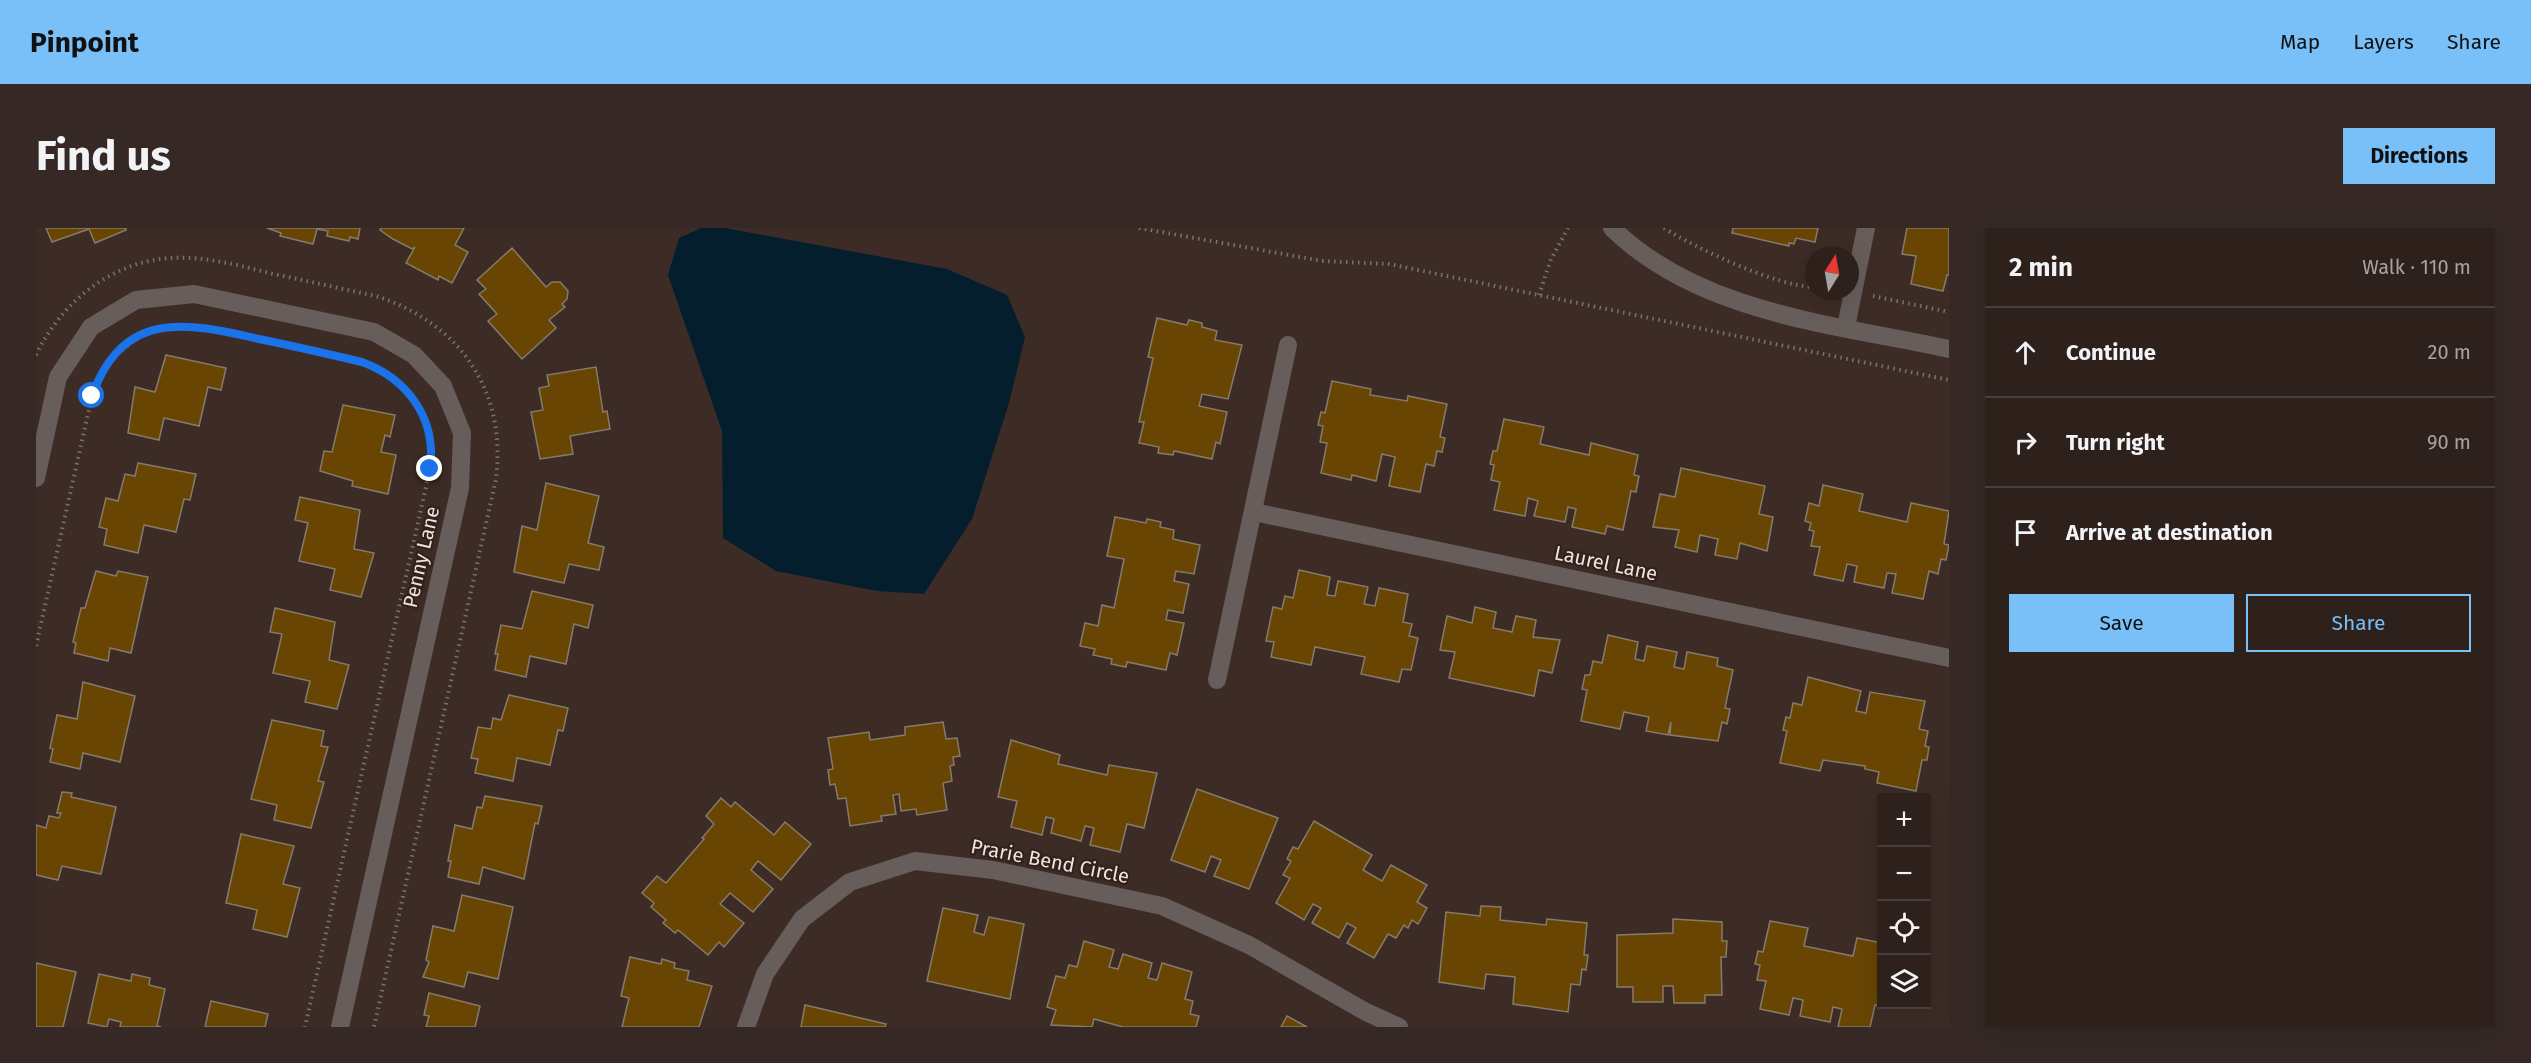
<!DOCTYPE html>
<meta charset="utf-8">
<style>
body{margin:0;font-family:"Fira Sans",sans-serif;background:#362925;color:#f1f3f6}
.controls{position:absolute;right:18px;bottom:18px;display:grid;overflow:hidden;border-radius:0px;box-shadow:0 6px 24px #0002}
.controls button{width:54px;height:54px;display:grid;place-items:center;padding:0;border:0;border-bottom:2px solid #493e3b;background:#2e211c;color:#f1f3f6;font:30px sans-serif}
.compass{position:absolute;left:1769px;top:18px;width:54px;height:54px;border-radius:50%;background:#2e211c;box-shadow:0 6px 24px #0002;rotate:11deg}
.stop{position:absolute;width:18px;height:18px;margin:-14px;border:4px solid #1a73e8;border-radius:50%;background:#fff}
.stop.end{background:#1a73e8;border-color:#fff;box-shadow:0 2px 6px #0008}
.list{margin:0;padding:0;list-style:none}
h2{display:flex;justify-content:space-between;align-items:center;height:78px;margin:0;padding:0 24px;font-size:26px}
h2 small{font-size:20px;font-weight:400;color:#a7a3a3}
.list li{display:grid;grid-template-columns:39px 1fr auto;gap:18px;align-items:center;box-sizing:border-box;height:90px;padding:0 24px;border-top:2px solid #493e3b}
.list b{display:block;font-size:22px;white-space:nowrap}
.list em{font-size:20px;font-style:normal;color:#a7a3a3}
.actions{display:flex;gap:12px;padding:18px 24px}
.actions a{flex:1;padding:14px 0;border:2px solid #79bff8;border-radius:0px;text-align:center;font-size:21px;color:#79bff8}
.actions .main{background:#79bff8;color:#111}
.icon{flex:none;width:33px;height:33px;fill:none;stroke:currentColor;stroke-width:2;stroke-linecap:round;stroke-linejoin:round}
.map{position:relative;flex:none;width:1913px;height:799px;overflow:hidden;border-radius:0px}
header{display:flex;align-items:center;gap:36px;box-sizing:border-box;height:84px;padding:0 30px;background:#79bff8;color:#111}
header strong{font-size:28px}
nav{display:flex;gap:33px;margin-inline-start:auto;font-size:21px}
.intro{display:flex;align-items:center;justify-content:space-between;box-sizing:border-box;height:144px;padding:0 36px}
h1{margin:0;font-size:42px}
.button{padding:15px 27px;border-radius:0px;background:#79bff8;color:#111;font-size:21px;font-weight:700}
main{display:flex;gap:36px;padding:0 36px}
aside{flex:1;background:#2e211c;border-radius:0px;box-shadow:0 6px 24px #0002}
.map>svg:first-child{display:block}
.water{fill:#041e2d}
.building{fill:#684503;stroke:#867b6b;stroke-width:1.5}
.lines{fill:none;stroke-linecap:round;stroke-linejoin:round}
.path{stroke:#80716c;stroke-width:4;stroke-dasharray:1.5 4.5;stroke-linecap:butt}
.minor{stroke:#675e5c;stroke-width:18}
.route{stroke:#1a73e8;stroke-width:8}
.labels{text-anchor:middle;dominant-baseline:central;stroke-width:4.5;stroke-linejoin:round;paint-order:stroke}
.street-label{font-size:20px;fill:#efe4e0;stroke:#32221c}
</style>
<header>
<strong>Pinpoint</strong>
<nav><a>Map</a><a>Layers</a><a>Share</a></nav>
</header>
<div class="intro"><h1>Find us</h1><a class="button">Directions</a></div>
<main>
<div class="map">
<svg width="1913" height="799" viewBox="0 0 1913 799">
<rect width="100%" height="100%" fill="#3d2c26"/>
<polygon class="water" points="665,0 689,0 911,41 971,67 989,109 973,175 936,291 888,366 841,363 740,343 687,310 686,203 632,47 643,10"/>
<g class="building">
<polygon points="10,0 90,0 90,2 59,15 53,1 16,14"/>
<polygon points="231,0 324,0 322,11 314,9 313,13 291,8 292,3 281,1 277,16 244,8 245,5"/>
<polygon points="345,0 428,0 419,17 432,24 416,55 403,48 402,52 370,35 379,19 376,21 357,11 344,2"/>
<polygon points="1697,0 1782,0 1779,14 1760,10 1758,16 1753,15 1753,18 1696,5"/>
<polygon points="1871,0 1913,0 1913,47 1911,47 1907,63 1875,56 1880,28 1866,26"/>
<polygon points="476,20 510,59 516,54 524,54 532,63 531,71 526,76 529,79 513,92 520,100 486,131 452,93 461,86 443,66 450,61 441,52"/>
<polygon points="1121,90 1151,97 1153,92 1166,95 1166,99 1181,103 1179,112 1206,117 1192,171 1166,166 1163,178 1191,184 1184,216 1180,214 1176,231 1138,223 1137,227 1122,225 1123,219 1103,215 1108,194 1103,194 1117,130 1112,129"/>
<polygon points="130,127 190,140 185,162 172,159 163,198 128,190 123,212 92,205 99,159 119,164"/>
<polygon points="560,139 567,184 571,183 574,201 534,208 537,226 504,231 495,184 507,182 503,160 513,158 511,147"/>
<polygon points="1296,153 1335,161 1334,167 1371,173 1372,168 1411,176 1404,209 1409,210 1406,224 1401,223 1398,238 1390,236 1384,264 1353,258 1359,229 1346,226 1340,253 1316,247 1315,252 1285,245 1291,215 1284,214 1287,198 1282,197 1285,184 1289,185"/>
<polygon points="307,177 359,187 354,209 349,207 345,224 360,227 352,266 316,258 317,253 284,243 288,223 296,224"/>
<polygon points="1468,191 1508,199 1504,216 1553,227 1555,215 1602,227 1598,247 1603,248 1600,264 1595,263 1587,302 1571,298 1569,306 1536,299 1540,281 1532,279 1529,294 1498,288 1502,273 1492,270 1489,288 1458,282 1464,254 1455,252 1458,237 1454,236 1457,223 1461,223"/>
<polygon points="102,235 160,246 154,272 148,271 140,304 108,297 102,325 68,317 71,301 63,299 70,270 82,273 89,246 99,248"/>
<polygon points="1645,240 1729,258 1723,286 1737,289 1731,323 1704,315 1701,331 1679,327 1682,311 1664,307 1661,324 1639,319 1643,302 1617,299 1624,266 1639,269"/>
<polygon points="510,255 563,268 552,315 568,319 563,342 533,336 528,355 478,344 486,298 501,302"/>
<polygon points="1787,257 1827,266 1823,283 1871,294 1875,275 1913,283 1908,316 1913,317 1910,332 1905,331 1902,346 1893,343 1887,371 1856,365 1860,346 1851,345 1848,360 1818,354 1821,338 1811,336 1807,353 1778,347 1784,319 1775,318 1778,303 1773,302 1775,295 1769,293 1773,275 1783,278"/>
<polygon points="264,269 324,282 318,321 338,325 325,369 294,362 299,341 263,333 272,295 259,292"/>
<polygon points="1079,289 1110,295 1111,291 1125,294 1124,299 1138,302 1137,311 1164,317 1158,346 1140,343 1138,353 1153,356 1147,385 1132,382 1130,392 1148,395 1141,427 1134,425 1130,442 1091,434 1090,439 1075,436 1076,431 1057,427 1059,421 1044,418 1049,395 1062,398 1066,377 1078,380 1088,331 1071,328"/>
<polygon points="1263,342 1294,349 1291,367 1299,368 1302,353 1332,359 1328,376 1339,378 1343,360 1372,366 1367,394 1376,396 1373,408 1382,410 1375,442 1366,441 1363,454 1325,446 1329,429 1279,419 1275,437 1235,429 1238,414 1230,413 1237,379 1246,381 1249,368 1257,370"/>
<polygon points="60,343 80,348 82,343 112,349 95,425 74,420 72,433 38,425 40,415 37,414 45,380 49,380"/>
<polygon points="496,363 557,377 552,400 538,396 530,436 494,428 490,449 459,442 462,426 459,426 465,397 486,401"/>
<polygon points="1439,379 1460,384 1457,400 1476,404 1480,388 1500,392 1497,409 1524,412 1516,445 1503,442 1498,468 1413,450 1419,424 1404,422 1411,388 1436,395"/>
<polygon points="239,380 299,394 293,432 313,437 301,481 269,474 274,453 237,445 246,406 234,404"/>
<polygon points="1572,407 1602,414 1599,431 1608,433 1611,418 1641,424 1638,439 1648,441 1651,424 1682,430 1681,438 1697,442 1689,480 1694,481 1691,496 1686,494 1682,513 1634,507 1635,494 1632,507 1610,503 1613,489 1588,484 1584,501 1545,493 1551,462 1546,461 1549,447 1554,447 1557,433 1566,435"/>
<polygon points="1772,449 1825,463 1820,483 1830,485 1834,464 1889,473 1883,501 1892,503 1889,518 1893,519 1891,532 1886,532 1880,563 1841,555 1843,544 1829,541 1829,538 1787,532 1784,543 1744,535 1751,503 1747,502 1750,489 1754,490 1757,475 1766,477"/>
<polygon points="47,454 99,468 84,534 47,525 44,541 14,534 17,521 14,520 21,487 41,491"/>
<polygon points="473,467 532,480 527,503 522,502 514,537 481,530 477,553 439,545 442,531 435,530 442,499 455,501 457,490 465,492"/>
<polygon points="236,492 288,503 285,518 292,519 282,553 288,554 275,600 238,592 241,577 215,571"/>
<polygon points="907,494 910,511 921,510 924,528 917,529 918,537 914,538 916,553 907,555 911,582 881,587 880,581 865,583 863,566 857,567 860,586 845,588 846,593 814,598 810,570 802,571 799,556 794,557 792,542 797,541 792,510 833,504 834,512 869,507 869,499"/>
<polygon points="975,512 1024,527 1022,536 1071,547 1073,537 1121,545 1108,600 1091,596 1084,624 1054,617 1058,600 1049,598 1045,613 1015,605 1018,591 1010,589 1006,607 975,599 981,573 962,569"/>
<polygon points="1161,561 1242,590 1213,661 1178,648 1185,632 1175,628 1169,644 1135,632"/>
<polygon points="26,564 36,565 35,569 80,579 65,646 26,638 22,652 0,647 0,597 10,600 13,588 23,590 25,585 21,585"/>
<polygon points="449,568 506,578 502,596 499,595 488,651 447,639 443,656 412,649 415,633 412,633 419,597 436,601 441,579 446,580"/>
<polygon points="685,570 695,579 699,574 738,607 749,594 775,616 745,652 722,633 715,642 737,661 717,684 694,665 684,676 708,695 688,719 683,714 672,727 642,702 639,705 627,695 630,692 615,679 618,675 606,665 621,648 630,655 668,611 666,610 678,596 670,588"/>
<polygon points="1278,593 1336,627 1327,642 1346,653 1355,637 1391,657 1381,674 1391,680 1382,696 1376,692 1372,700 1368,697 1360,710 1352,706 1338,730 1311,715 1320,700 1311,695 1303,710 1276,695 1285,680 1277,676 1268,692 1240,675 1254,650 1247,647 1255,633 1251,631 1257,619 1262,621"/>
<polygon points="205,606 258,618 247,656 264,660 251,709 217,701 221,682 190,675"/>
<polygon points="426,667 477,679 462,751 432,744 428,759 387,749 393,734 390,732 397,698 418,703"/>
<polygon points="1445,678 1465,679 1464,692 1510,697 1511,691 1551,695 1548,727 1552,727 1550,742 1546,741 1544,757 1535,756 1532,784 1477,776 1479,749 1450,746 1448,761 1403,754 1410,684 1444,688"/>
<polygon points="907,680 942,687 938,704 948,707 953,689 988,696 974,771 891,753"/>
<polygon points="1637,691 1686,694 1686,713 1691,713 1690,729 1685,729 1686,767 1669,767 1669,775 1638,775 1637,758 1627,758 1627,774 1597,774 1597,759 1581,759 1581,707 1637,705"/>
<polygon points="1734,693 1772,700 1768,718 1817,728 1821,710 1846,715 1846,776 1849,776 1848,779 1839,777 1834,799 1802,799 1806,781 1797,779 1794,794 1764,788 1767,772 1757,770 1753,787 1724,781 1730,753 1721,752 1724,737 1719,736 1722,723 1727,724"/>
<polygon points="1048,713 1078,722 1073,739 1082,741 1087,726 1116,735 1112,750 1121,752 1126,735 1156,744 1149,771 1157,773 1154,786 1163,788 1160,799 1087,799 1058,791 1056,799 1015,797 1020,782 1011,779 1020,748 1029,750 1033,737 1041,739"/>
<polygon points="594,729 625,736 626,731 639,735 638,740 653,743 651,752 676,758 663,799 586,799 593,770 585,768"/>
<polygon points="0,735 40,744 27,799 0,799"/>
<polygon points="63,746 95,753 96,746 114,750 113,757 129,761 121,798 125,799 84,799 85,794 73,791 71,799 52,795"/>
<polygon points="393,765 444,778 439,799 390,799 393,788 388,787"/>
<polygon points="175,773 232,786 229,799 169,799"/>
<polygon points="769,777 850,796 849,799 765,799"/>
<polygon points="1251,788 1271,799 1245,799"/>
</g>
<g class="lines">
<g class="path">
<polyline points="1103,0 1286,33 1353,36 1913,152"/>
<path d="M1628,0C1659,20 1742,59 1778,59"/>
<polyline points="1503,67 1515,31 1532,0"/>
<polyline points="1837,68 1913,84"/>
<path d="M0,127C28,69 85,26 152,30C181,31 209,39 237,46C272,53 306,61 340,68C424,95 471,163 460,251L338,799"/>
<polyline points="0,418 56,168 74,132 105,107 144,97 175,100 326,134 349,144 371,162 387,186 395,213 394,241 269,799"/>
</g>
<g class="minor">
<path d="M1576,0C1664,86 1799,96 1913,121"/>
<polyline points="1810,99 1830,0"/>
<polyline points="0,250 22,149 55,99 100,72 158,66 338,104 378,127 407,158 426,205 424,260 304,799"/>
<polyline points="1218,284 1913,430"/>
<polyline points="1181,452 1252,117"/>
<polyline points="710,799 729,746 766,691 814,654 879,633 957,642 1126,678 1213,717 1330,784 1363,799"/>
</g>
</g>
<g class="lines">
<path class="route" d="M56,168C87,81 150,94 223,111C257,118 292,126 326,134C372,151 401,191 394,241"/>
</g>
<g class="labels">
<g class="street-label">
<text transform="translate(385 329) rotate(-77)">Penny Lane</text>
<text transform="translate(1570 335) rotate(12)">Laurel Lane</text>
<text transform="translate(1014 633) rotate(11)">Prarie Bend Circle</text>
</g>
</g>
</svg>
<div class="controls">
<button>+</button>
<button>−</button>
<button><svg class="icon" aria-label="locate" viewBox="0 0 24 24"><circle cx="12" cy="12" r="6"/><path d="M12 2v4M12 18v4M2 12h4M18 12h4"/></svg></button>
<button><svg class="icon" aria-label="layers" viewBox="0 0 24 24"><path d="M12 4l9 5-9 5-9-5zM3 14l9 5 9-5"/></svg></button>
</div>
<svg class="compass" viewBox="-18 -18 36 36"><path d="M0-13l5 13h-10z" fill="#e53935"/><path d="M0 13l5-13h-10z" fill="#a7a3a3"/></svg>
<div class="stop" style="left:56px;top:168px"></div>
<div class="stop end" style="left:394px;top:241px"></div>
</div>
<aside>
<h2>2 min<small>Walk · 110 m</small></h2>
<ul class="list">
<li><svg class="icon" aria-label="ahead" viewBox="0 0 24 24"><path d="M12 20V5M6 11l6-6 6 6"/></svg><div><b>Continue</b></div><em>20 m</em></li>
<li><svg class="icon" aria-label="right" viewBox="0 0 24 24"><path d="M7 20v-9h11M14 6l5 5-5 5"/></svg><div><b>Turn right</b></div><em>90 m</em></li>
<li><svg class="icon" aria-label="arrive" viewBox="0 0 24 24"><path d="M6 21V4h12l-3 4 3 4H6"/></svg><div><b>Arrive at destination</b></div></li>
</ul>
<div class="actions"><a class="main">Save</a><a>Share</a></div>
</aside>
</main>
